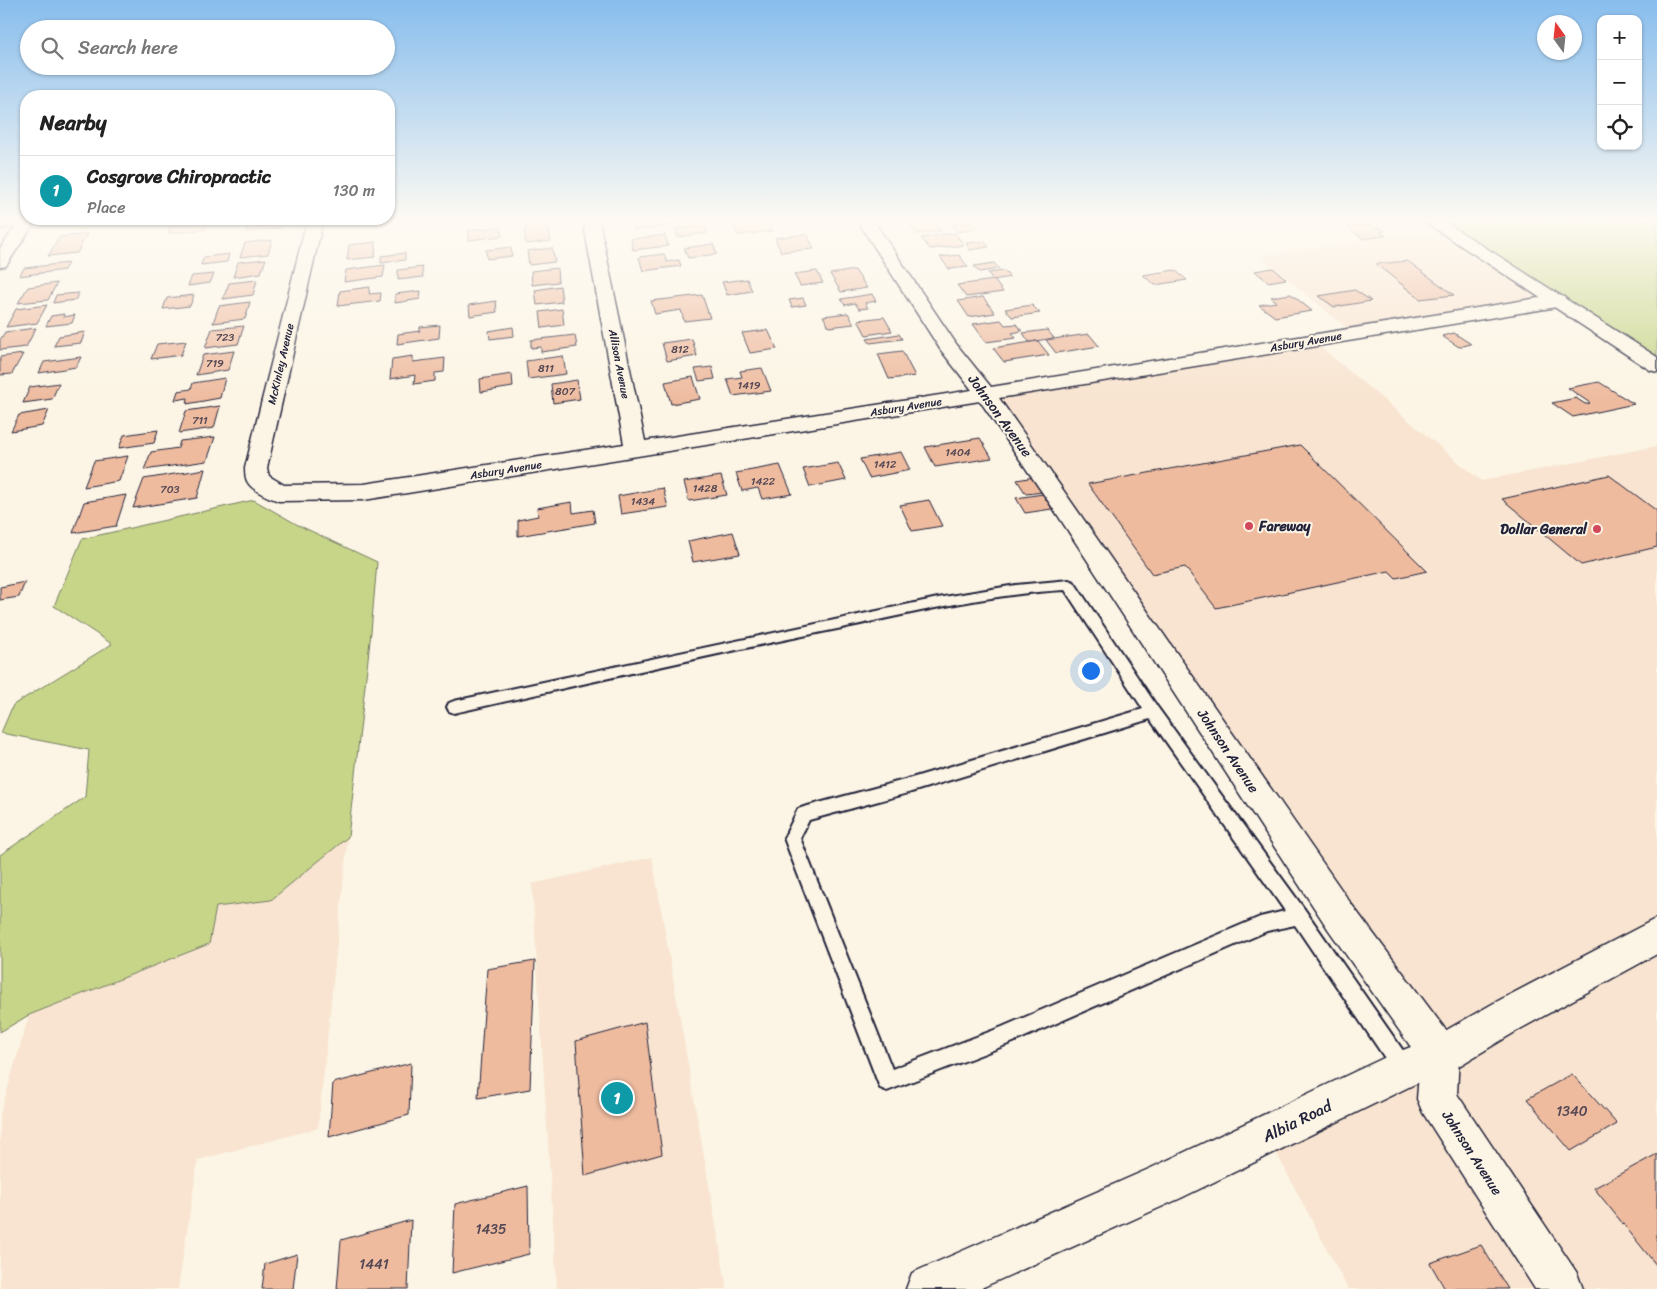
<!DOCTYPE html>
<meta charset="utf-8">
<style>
body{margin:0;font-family:Sriracha,sans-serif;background:#f6f6f6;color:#222}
.controls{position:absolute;right:15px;top:15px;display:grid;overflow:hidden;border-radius:10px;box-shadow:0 1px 4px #0004}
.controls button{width:45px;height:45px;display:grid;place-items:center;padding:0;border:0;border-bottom:1px solid #e0e0e0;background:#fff;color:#222;font:25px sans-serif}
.compass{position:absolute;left:1537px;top:15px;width:45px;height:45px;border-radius:50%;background:#fff;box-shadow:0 1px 4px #0004;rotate:345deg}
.you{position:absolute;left:1090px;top:670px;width:18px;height:18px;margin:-12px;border:4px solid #fff;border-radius:50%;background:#1a73e8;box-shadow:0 0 0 8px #1a73e833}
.badge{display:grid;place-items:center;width:32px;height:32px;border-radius:50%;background:#ea580c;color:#fff;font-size:16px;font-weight:700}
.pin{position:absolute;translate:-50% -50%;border:2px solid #fff;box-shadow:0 1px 5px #0006}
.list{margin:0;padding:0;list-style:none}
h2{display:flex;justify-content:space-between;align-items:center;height:65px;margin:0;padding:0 20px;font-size:21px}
h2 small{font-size:16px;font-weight:400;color:#767676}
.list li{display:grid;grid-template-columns:32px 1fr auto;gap:15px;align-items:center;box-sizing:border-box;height:70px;padding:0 20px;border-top:1px solid #e0e0e0}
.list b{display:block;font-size:19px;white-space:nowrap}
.list p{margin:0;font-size:16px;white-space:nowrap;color:#767676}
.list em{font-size:16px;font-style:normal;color:#767676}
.icon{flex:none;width:28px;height:28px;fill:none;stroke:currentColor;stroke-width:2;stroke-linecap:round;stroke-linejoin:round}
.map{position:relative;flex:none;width:1657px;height:1289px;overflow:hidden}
.search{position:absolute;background:#fff;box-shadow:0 1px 4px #0004;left:20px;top:20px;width:375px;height:55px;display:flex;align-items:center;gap:12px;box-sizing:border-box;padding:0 18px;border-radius:28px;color:#767676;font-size:19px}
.panel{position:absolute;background:#fff;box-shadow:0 1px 4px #0004;left:20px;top:90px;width:375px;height:135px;border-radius:20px}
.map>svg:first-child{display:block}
.built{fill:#f8e4d0}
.green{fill:#c7d589;stroke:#747c62}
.building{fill:#eebb9f;stroke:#22223b}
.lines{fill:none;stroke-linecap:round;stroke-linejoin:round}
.service-casing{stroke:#22223b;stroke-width:4}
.minor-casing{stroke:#22223b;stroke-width:3}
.tertiary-casing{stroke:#22223b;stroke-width:3}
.secondary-casing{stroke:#22223b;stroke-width:3}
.service{fill:#fcf5e5;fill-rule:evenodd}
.minor{fill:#fcf5e5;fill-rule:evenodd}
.tertiary{fill:#fcf5e5;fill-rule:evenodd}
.secondary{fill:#fcf5e5;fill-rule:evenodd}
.poi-dot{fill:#d1495b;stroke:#fcf5e5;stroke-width:2}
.labels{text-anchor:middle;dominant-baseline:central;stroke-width:4;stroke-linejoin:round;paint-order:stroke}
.number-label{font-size:11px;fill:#554854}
.far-street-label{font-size:11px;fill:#22223b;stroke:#fcf5e5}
.street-label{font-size:14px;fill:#22223b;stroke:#fcf5e5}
.poi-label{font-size:14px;font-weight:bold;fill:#22223b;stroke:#fcf5e5;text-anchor:start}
.near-number-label{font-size:14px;fill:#554854}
.near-street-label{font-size:16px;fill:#22223b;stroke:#fcf5e5}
</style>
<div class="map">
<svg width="1657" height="1289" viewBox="0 0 1657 1289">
<rect width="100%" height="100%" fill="#fcf5e5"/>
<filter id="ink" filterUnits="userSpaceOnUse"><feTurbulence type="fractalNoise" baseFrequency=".02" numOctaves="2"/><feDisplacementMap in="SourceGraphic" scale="10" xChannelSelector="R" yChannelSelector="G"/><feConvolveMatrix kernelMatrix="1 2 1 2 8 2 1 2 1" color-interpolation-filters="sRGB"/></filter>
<g filter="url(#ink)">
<g class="built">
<polygon points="1444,229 1557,301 1354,334 1259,256"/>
<polygon points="1307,336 1481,481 1657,446 1657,1289 1348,1289 1267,1135 1440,1055 990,394"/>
<polygon points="348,837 318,1128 198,1160 178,1289 0,1289 0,1115 29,1015 209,944 216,907 271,900"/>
<polygon points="652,857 727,1289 557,1289 532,884"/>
</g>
<g class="green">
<polygon points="1430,220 1657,220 1657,366"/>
<polygon points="254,500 298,525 377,562 371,632 348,837 271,900 216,907 209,944 29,1015 0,1032 0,855 85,797 89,750 1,733 13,705 112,644 54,606 82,539"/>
</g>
<g class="building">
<polygon points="191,220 208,220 205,229 168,233 173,222"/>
<polygon points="250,220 282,220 280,228 246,232"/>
<polygon points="631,220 668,220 670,226 634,230"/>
<polygon points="748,220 768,220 773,231 738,235 732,222"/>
<polygon points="907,220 932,220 941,231 917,234"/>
<polygon points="972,223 977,229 957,232 952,225"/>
<polygon points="1369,225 1374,228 1380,228 1385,231 1380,232 1386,236 1363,239 1347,227"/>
<polygon points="548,226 551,241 526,244 524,229"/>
<polygon points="704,226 707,233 678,237 675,229"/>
<polygon points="501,227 502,236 469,240 469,230"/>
<polygon points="955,233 964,245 930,249 921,238"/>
<polygon points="87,234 77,253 48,256 60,237"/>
<polygon points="807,234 814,249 781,252 775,238"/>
<polygon points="665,235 668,246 633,250 631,239"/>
<polygon points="272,240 268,254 240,257 245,243"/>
<polygon points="984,241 989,247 970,250 966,243"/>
<polygon points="376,242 375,257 347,260 349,245"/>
<polygon points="713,244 717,254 688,258 684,248"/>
<polygon points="511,247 512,256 487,259 486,250"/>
<polygon points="552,248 555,262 529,265 527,251"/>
<polygon points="405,253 405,260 381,263 381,256"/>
<polygon points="229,254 227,262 201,265 204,257"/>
<polygon points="664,254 667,262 679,260 681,266 643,271 639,257"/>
<polygon points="959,255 968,267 949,269 940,257"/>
<polygon points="266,259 261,273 233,277 238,262"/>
<polygon points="1408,261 1413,265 1454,295 1420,299 1376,264"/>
<polygon points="68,263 64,270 19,276 24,268"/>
<polygon points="994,263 999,269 979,272 974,266"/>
<polygon points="385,265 383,277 344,282 346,270"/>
<polygon points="422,267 423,277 398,280 398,270"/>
<polygon points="557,268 558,282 532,285 531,271"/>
<polygon points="1273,268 1286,279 1268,282 1255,271"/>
<polygon points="855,270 867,288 841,292 830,274"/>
<polygon points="1175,270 1187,280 1155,285 1143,275"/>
<polygon points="817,271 823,283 800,286 794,274"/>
<polygon points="1004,271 1010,277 993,280 988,273"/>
<polygon points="214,274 210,283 188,286 192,276"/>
<polygon points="747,279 752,291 727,295 722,282"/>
<polygon points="257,280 253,295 223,299 229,283"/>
<polygon points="994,280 1003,292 966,297 957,285"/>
<polygon points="57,283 48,300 18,303 28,287"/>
<polygon points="560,286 562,302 537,305 535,290"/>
<polygon points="370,287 369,294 381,293 380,301 338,306 340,291"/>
<polygon points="1355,290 1371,301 1334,307 1319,296"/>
<polygon points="421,291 420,299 395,303 395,294"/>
<polygon points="79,293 75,300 53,303 56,295"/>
<polygon points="872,294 876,301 865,303 868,308 859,309 855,303 845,305 841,299"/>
<polygon points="1291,294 1312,311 1275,317 1259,305 1276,302 1271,297"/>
<polygon points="194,295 190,306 163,309 167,298"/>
<polygon points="702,295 710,318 684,321 681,310 655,314 651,301"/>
<polygon points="983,297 995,313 969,317 958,301"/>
<polygon points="803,298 806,305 792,307 789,300"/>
<polygon points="496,301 497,312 470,316 469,305"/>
<polygon points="250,302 245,319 213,323 219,306"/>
<polygon points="47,305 37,323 6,327 16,309"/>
<polygon points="1032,305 1040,313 1012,317 1005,309"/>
<polygon points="562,309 564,325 542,328 540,312"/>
<polygon points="848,313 854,324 829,327 823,316"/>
<polygon points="64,314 63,317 75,315 72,323 46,326 51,316"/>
<polygon points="884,317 892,331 866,335 858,320"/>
<polygon points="1001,320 1005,325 1016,324 1022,331 1012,333 1016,338 986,342 973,324"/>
<polygon points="440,325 439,338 397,344 398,334 420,331 420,327"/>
<polygon points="244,326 238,344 205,348 212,329"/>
<polygon points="513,327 514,336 490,339 489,331"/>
<polygon points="36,328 26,347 0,350 0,340 5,332"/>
<polygon points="768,330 777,349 750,353 742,333"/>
<polygon points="1047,330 1054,338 1029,342 1023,333"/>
<polygon points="85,332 81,343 54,346 59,336"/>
<polygon points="1454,333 1471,344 1459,347 1442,336"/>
<polygon points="899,334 902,339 870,343 867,339"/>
<polygon points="1089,334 1099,346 1056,353 1046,340"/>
<polygon points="575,335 577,347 541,352 541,347 531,348 531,340"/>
<polygon points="692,339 697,356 667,361 662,343"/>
<polygon points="186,341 181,355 151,359 157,344"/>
<polygon points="1038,341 1049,355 1004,362 993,348"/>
<polygon points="234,351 228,370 196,375 203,355"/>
<polygon points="902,351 915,376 889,379 878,354"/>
<polygon points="23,354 12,374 0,375 0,357"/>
<polygon points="413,356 413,362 445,358 444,372 435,373 435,381 414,384 415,375 390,379 392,359"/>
<polygon points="563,356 566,374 528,379 526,361"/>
<polygon points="81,357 76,367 39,373 44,362"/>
<polygon points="712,367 715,379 699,381 695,369"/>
<polygon points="762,368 771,391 733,396 727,379 742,377 740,371"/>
<polygon points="512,374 513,387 481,392 480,379"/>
<polygon points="693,377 700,399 671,404 665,382"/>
<polygon points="225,378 220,398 187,404 188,398 175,400 178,391 191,389 193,383"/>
<polygon points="577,380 580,399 553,403 551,384"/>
<polygon points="1599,382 1634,404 1573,417 1552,403 1576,398 1585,404 1590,403 1568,388"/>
<polygon points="59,383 52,399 23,403 30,387"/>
<polygon points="220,406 214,428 179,433 186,411"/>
<polygon points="49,410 42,426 11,431 19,415"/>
<polygon points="158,430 154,443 119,448 124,435"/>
<polygon points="215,437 207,461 144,470 151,452 178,448 180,441"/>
<polygon points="980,438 992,458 935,467 925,447"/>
<polygon points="1300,445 1427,571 1396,578 1389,571 1216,608 1185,567 1152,574 1088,484"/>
<polygon points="901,452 910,470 869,478 860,459"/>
<polygon points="128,456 119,481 84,487 94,461"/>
<polygon points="838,463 846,480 810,487 803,469"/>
<polygon points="780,465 792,494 762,499 758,488 742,491 736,473"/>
<polygon points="205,469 197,498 133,508 144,479"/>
<polygon points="1609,475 1657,511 1657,547 1581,565 1502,499"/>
<polygon points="721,476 727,495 689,501 684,482"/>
<polygon points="1034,477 1043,492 1026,494 1017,480"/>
<polygon points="663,488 668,507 621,514 618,496"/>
<polygon points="1043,494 1052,509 1025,513 1016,498"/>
<polygon points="126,495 116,526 73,533 84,502"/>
<polygon points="929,500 942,526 912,531 900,505"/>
<polygon points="572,502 573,513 593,510 595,523 518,536 518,520 538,516 537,508"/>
<polygon points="733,532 740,554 693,562 688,541"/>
<polygon points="25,582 19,597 0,600 0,587"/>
<polygon points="535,961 530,1089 478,1098 487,969"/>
<polygon points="645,1022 662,1154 585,1176 576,1041"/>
<polygon points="411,1063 409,1115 329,1137 333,1083"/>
<polygon points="1572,1074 1617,1124 1571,1151 1527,1099"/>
<polygon points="1657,1154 1657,1266 1594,1188"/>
<polygon points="528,1186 529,1254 452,1273 455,1204"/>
<polygon points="411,1220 408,1289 337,1289 341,1240"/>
<polygon points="1481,1245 1508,1289 1445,1289 1430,1263"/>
<polygon points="297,1254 293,1289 262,1289 265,1264"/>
</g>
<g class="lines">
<defs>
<path id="service" d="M1069,580L1074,582L1158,708L1305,910L1411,1062L1414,1069L1411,1076L1404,1079L1397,1076L1295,925L1267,931L1011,1043L887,1091L880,1088L784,838L798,809L804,807L908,779L1143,709L1065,590C990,594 916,612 842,628C712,654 583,684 454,713L449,711L447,707L449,703L454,701L938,598L1016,585ZM1150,719L1285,911L1260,917L1002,1027L892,1069L800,838L809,820L908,793Z"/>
<g id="minor">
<polygon points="0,220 40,220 33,225 6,266 0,267 0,249 15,227 0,229"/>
<path d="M307,220H323L267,468L269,476L284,485L364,484L624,444L583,220H599L645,441L972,390L940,349L857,220H873L957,345L991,387L1557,295L1564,297L1566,301L1564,305L1557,307L999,398L1352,905L1454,1041L1459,1055L1457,1094L1577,1273L1583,1289H1535L1423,1113L1417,1099L1420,1060L1328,929L1057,514L980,401L364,500L279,501C269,498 251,490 247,481C245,477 245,472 245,468Z"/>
</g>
<polygon id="tertiary" points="1657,918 1657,954 1520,1029 1454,1069 1415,1084 1181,1198 979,1289 906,1289 912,1273 1151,1168 1390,1055 1429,1040 1494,1003"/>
<polygon id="secondary" points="1422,220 1442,220 1657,357 1657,372 1650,370"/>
</defs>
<use href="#service" class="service-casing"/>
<use href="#minor" class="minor-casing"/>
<use href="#tertiary" class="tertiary-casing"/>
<use href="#secondary" class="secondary-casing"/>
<use href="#service" class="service"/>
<use href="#minor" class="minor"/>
<use href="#tertiary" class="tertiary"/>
<use href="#secondary" class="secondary"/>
</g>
</g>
<linearGradient id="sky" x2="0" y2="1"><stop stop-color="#87bded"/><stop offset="0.55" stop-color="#fefaf3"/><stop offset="1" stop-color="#fefaf3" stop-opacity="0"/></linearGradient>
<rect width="1657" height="401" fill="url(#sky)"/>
<g class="poi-dot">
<circle cx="1249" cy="526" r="5"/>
<circle cx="1597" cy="529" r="5"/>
</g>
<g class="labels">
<g class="number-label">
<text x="225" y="337">723</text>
<text x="680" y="349">812</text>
<text x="215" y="363">719</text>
<text x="546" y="368">811</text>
<text x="749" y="385">1419</text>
<text x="565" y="391">807</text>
<text x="200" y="420">711</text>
<text x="958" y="452">1404</text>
<text x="885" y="464">1412</text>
<text x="763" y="481">1422</text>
<text x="705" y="488">1428</text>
<text x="170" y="489">703</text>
<text x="643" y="501">1434</text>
</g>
<g class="far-street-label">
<text transform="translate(1306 342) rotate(-10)">Asbury Avenue</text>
<text transform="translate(281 364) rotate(-77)">McKinley Avenue</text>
<text transform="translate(619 364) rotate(79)">Allison Avenue</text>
<text transform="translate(906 407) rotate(-9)">Asbury Avenue</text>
<text transform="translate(506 470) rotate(-9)">Asbury Avenue</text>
</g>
<g class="street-label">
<text transform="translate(1000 416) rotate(54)">Johnson Avenue</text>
<text transform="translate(1228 751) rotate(56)">Johnson Avenue</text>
<text transform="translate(1472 1153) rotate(57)">Johnson Avenue</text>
</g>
<g class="poi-label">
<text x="1259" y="526">Fareway</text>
<text x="1587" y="529" text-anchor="end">Dollar General</text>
</g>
<g class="near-number-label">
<text x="1572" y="1111">1340</text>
<text x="491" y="1229">1435</text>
<text x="374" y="1264">1441</text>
</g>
<g class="near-street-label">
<text transform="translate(1297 1121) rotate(-26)">Albia Road</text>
</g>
</g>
</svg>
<div class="controls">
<button>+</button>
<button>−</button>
<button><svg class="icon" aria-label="locate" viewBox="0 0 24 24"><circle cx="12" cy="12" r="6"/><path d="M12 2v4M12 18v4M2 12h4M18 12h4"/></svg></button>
</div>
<svg class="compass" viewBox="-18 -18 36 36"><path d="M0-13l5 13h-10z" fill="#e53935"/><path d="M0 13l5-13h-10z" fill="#767676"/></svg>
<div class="you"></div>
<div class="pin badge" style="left:617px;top:1098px;background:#0f9aa8">1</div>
<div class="search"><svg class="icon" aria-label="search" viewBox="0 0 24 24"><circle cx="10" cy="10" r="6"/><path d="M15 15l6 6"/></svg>Search here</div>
<section class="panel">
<h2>Nearby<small></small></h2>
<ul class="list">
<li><span class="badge" style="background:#0f9aa8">1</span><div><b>Cosgrove Chiropractic</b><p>Place</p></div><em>130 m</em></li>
</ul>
</section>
</div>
